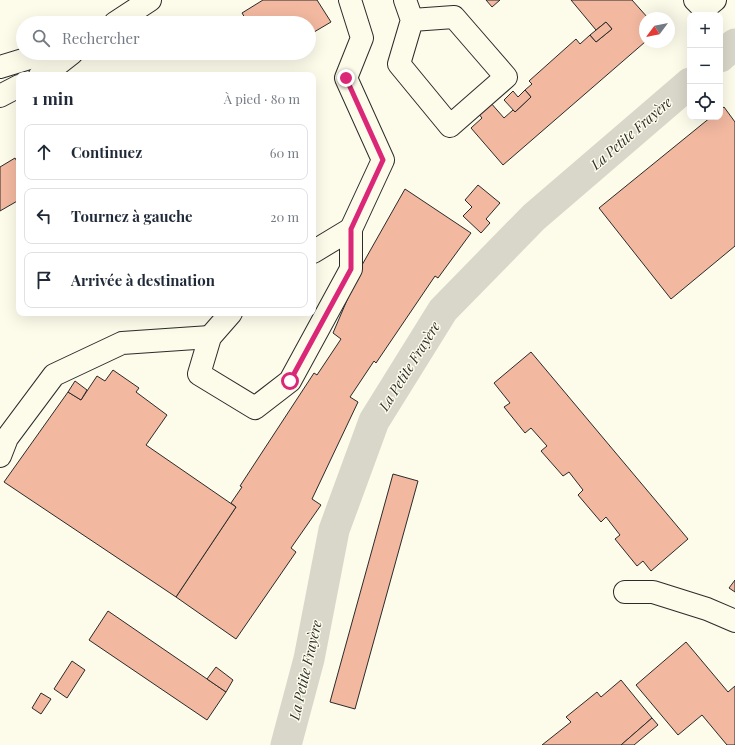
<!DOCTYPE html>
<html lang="fr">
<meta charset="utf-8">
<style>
body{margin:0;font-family:"Playfair Display",serif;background:#f2f2f3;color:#1f2937}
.controls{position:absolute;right:12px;top:12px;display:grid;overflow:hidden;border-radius:8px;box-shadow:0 4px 16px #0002}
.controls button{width:36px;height:36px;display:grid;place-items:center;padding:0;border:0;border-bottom:1px solid #e0e1e3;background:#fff;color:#1f2937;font:20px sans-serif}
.compass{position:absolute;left:639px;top:12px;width:36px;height:36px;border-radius:50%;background:#fff;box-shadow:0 4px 16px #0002;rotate:238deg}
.stop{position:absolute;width:12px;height:12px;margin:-9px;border:3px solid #db2777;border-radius:50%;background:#fff}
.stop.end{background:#db2777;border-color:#fff;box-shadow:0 1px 4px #0008}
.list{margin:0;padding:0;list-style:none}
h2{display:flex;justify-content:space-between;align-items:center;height:52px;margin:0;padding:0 16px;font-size:17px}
h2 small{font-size:13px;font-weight:400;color:#747a83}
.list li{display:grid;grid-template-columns:26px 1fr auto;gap:12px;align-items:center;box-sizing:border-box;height:56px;margin:0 8px 8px;padding:0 8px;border:1px solid #e0e1e3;border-radius:8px}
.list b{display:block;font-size:15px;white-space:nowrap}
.list em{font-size:13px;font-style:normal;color:#747a83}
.icon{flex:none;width:22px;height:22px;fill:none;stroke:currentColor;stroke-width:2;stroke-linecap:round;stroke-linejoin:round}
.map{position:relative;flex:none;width:735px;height:745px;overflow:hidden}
.search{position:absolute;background:#fff;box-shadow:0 4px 16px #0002;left:16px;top:16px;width:300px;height:44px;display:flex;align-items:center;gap:10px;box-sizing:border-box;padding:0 14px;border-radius:22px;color:#747a83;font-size:15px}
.panel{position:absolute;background:#fff;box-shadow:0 4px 16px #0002;left:16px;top:72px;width:300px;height:244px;border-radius:8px}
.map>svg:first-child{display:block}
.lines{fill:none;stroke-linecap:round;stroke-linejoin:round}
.canal{stroke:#d8d7c9;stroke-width:31}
.building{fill:#f2b8a0;stroke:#2b2b2b}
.minor-casing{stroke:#2b2b2b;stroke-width:24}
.minor{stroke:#fdfbea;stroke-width:22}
.route{stroke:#db2777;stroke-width:5}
.labels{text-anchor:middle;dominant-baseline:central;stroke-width:3;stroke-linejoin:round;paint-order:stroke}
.water-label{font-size:14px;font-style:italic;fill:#2b2b2b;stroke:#fdfbea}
</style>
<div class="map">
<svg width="735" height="745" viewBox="0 0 735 745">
<rect width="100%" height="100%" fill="#fdfbea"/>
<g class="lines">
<g class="canal">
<polyline points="720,57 735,44"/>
<polyline points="286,745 309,659 334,530 374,421 443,310 534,217 690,83"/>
</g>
</g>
<g class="building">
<polygon points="263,0 317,0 331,22 309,35 309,23 248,23 242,13"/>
<polygon points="486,0 500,0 492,7"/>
<polygon points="571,0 632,0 648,18 645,18 645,42 503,165 471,128 482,118 478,113 490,102 504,118 513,110 515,112 531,97 525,90 532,84 529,81 576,39 580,44 590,35 596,42 612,29 606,22 596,30"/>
<polygon points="606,22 612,29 596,42 590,35"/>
<polygon points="267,53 278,53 270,58"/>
<polygon points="525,90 531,97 515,112 504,100 513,91 518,97"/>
<polygon points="724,107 735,122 735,246 671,299 599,208 711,117 720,117 720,110"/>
<polygon points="15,158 19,165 19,194 17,195 19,200 0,211 0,167"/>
<polygon points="478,185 500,203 486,219 490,223 481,233 463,216 472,207 465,200"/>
<polygon points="405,189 471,233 438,278 435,276 376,363 374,361 350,397 358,402 312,499 321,505 291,548 296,552 236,639 176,597 236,507 231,503 242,487 240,486 314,373 317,375 341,339 333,333 362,265"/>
<polygon points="531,352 688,539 651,571 643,561 637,566 615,539 620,535 606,517 601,522 578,495 583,490 569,472 563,476 541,451 547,446 531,428 525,433 504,407 510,403 494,383"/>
<polygon points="113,370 139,388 136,392 167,415 146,445 236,507 176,597 4,482 68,392 81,400 97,376 105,381"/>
<polygon points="75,381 87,390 81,400 68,392"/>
<polygon points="393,474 418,481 355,709 330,702"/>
<polygon points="735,580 735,592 729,588"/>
<polygon points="108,611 226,692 207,720 89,640"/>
<polygon points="686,642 728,692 735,686 735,745 727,745 702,715 678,735 636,685"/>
<polygon points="72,661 85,670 67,698 54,689"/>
<polygon points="216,667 233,680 226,692 207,679"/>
<polygon points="621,680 652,718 621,745 542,745 571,722 566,717 597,692 601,697"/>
<polygon points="41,693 51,699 41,714 32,708"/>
<polygon points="652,718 658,725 634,745 621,745"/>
</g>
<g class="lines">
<defs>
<g id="minor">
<polyline points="405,0 412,20 399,64 450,126 506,77 454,17 412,20"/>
<polyline points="695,0 704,9 715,0"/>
<polyline points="115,23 150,0"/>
<polyline points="0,67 46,53"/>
<polyline points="40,75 49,71 72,53"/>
<polyline points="0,96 19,86"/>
<polyline points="313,252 351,229"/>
<polyline points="231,313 210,337 199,374 255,408 290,381 351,269 351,229 383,160 346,78 362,38 350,0"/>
<polyline points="0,456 7,438 54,375 122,343 210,337"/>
<polyline points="625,592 653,592 707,609 735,621"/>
</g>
</defs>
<use href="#minor" class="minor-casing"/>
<use href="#minor" class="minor"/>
</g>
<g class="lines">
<polyline class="route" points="290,381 351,269 351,229 383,160 346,78"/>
</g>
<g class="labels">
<g class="water-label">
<text transform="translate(631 133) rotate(-41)">La Petite Frayère</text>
<text transform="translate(409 366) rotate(-58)">La Petite Frayère</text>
<text transform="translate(305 670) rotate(-77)">La Petite Frayère</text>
</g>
</g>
</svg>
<div class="controls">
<button>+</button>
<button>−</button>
<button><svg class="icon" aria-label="locate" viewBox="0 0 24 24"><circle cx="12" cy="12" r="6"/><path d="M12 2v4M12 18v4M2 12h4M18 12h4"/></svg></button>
</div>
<svg class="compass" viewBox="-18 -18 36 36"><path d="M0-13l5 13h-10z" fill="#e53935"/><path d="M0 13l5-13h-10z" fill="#747a83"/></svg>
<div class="stop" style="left:290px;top:381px"></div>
<div class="stop end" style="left:346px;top:78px"></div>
<div class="search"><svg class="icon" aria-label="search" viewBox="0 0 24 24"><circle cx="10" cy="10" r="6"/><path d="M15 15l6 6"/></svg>Rechercher</div>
<section class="panel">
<h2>1 min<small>À pied · 80 m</small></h2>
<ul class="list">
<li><svg class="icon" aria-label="ahead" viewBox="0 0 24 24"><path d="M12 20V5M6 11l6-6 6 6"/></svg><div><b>Continuez</b></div><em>60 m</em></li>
<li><svg class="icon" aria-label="left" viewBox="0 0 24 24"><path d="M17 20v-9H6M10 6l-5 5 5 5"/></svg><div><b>Tournez à gauche</b></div><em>20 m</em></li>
<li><svg class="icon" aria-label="arrive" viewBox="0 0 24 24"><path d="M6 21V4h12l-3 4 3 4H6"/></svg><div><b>Arrivée à destination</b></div></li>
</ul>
</section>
</div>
